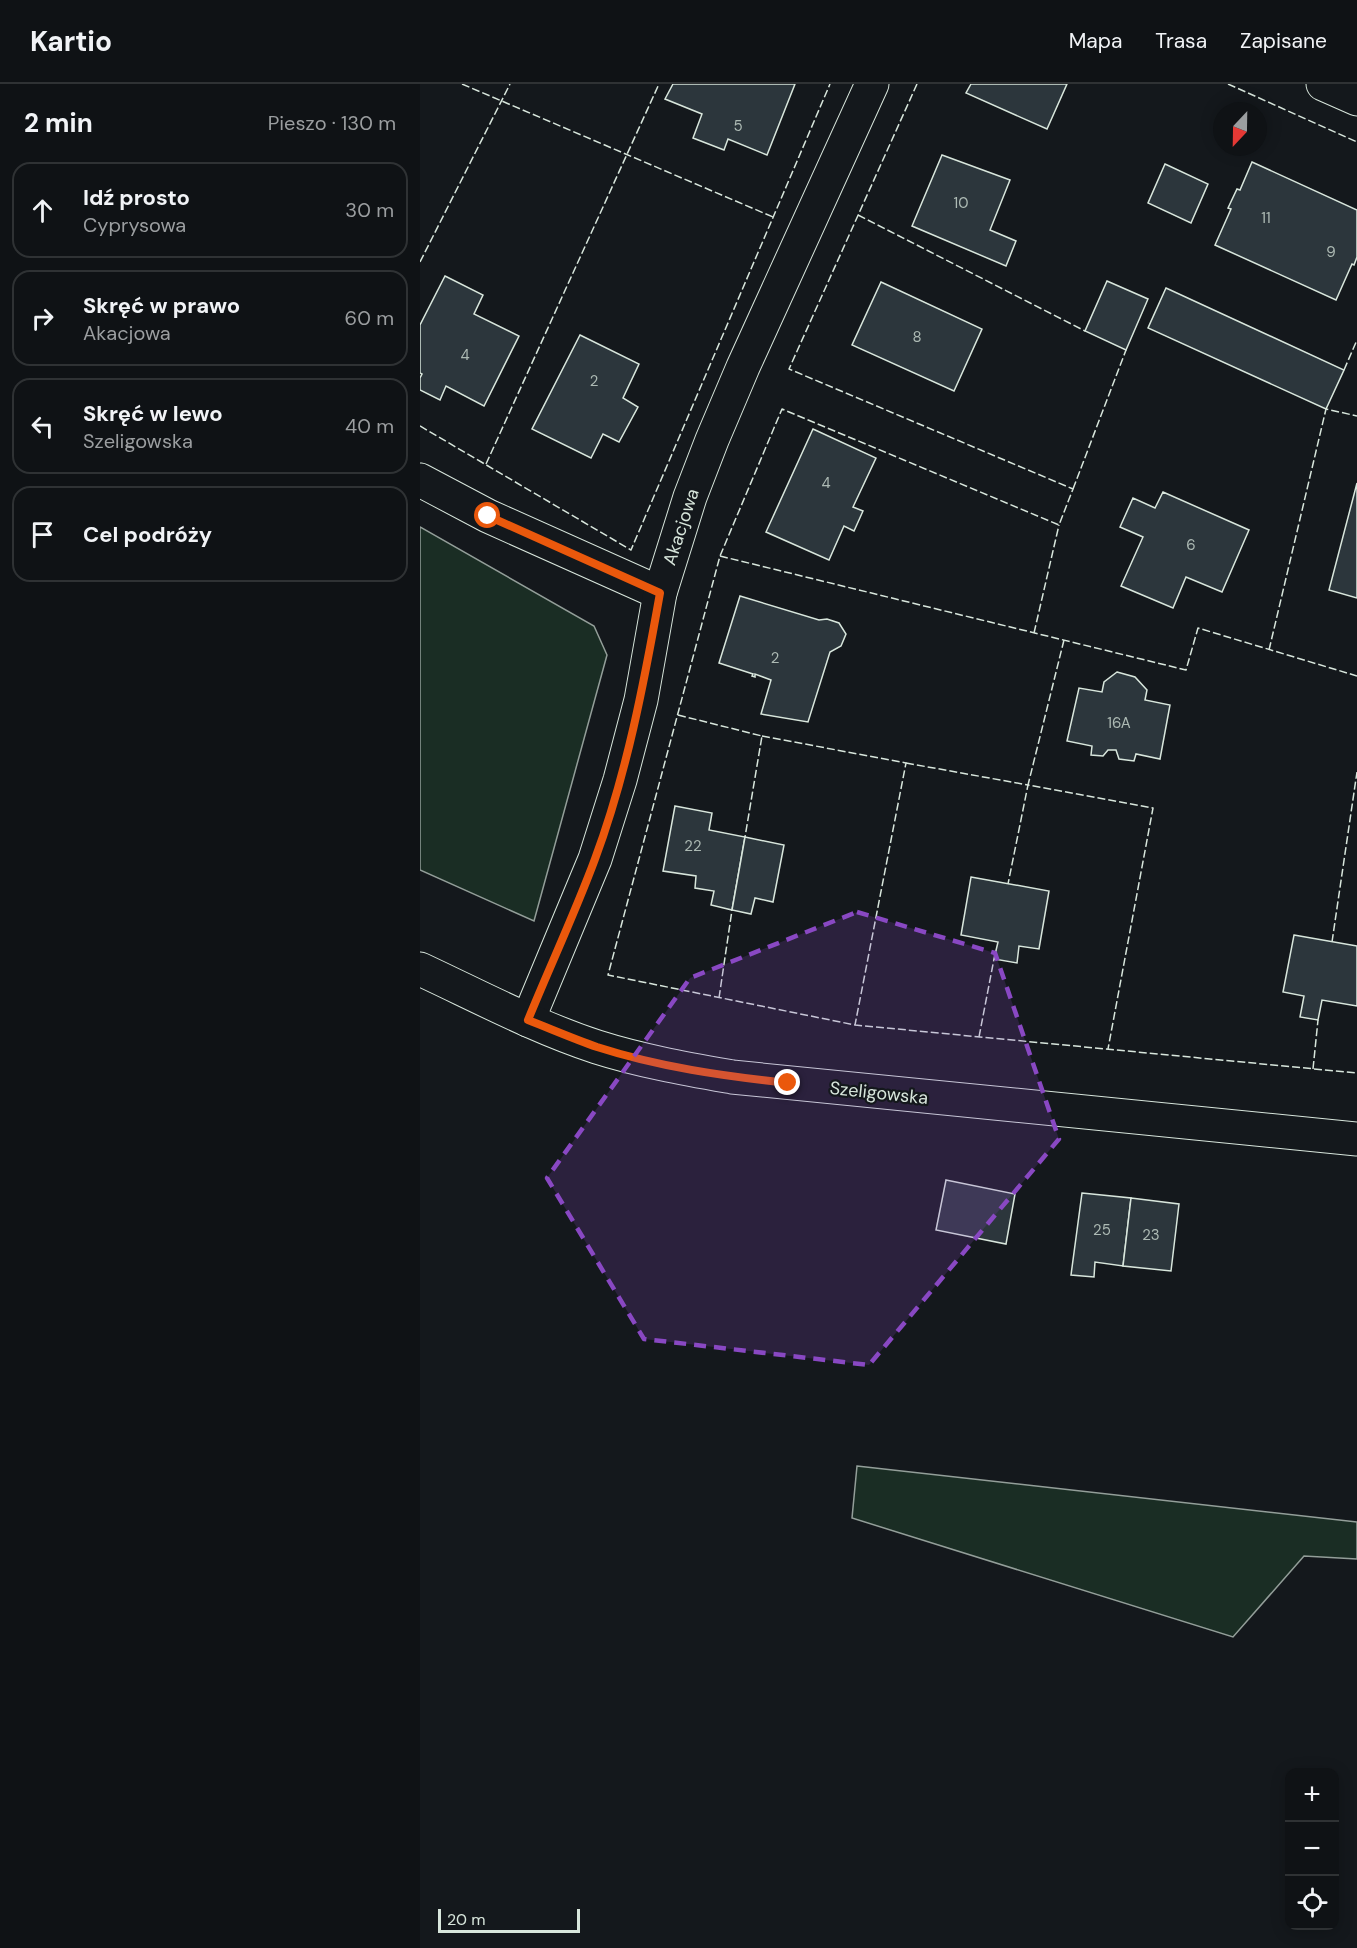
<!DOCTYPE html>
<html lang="pl">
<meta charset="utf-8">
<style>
body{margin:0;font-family:"DM Sans",sans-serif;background:#1d2022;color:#f1f3f6}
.controls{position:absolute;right:18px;bottom:18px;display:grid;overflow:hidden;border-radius:12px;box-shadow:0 3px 15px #0003}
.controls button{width:54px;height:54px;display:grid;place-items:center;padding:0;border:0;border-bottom:2px solid #2f3234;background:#0f1215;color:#f1f3f6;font:30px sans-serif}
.compass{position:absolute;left:793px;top:18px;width:54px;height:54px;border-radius:50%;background:#0f1215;box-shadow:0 3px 15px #0003;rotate:202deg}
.scale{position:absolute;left:18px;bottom:15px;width:142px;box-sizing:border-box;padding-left:6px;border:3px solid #d8e6dc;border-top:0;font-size:16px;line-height:21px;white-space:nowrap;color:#d8e6dc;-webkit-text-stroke:4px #14181c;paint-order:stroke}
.stop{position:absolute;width:18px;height:18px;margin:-14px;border:4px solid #ea580c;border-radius:50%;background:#fff}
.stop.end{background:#ea580c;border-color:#fff;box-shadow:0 2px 6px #0008}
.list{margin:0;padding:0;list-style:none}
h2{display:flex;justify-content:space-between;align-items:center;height:78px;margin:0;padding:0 24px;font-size:26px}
h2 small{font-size:20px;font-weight:400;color:#9b9ea0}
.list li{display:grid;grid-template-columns:39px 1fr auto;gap:18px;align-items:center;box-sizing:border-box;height:96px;margin:0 12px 12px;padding:0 12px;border:2px solid #2f3234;border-radius:18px}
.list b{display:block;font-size:22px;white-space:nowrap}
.list p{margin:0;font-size:20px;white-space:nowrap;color:#9b9ea0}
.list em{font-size:20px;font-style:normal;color:#9b9ea0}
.icon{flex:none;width:33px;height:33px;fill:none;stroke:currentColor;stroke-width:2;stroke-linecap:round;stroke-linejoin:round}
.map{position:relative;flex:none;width:937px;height:1864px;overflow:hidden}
header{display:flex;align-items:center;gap:36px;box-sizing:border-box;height:84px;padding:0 30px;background:#0f1215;border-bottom:2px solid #2f3234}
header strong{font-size:28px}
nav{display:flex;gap:33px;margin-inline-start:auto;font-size:21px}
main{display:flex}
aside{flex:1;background:#0f1215}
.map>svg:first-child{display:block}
.green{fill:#1a2d24;stroke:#939e99;stroke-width:1.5}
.building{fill:#2c363c;stroke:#d8e6dc;stroke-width:1.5}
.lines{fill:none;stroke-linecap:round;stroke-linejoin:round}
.minor-casing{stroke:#d8e6dc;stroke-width:35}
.tertiary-casing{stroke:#d8e6dc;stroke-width:35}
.minor{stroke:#14181c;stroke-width:33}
.tertiary{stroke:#14181c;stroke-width:33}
.fence{stroke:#d8e6dc;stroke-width:1.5;stroke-dasharray:8 3;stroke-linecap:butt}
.route{stroke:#ea580c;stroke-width:8}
.marked{fill:#8948c3;fill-opacity:0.2;stroke:#8948c3;stroke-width:4.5;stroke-dasharray:12 8;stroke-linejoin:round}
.labels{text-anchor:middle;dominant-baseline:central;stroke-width:4.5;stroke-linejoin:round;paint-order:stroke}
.number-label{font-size:15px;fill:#adbab4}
.street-label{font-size:18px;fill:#d8e6dc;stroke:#14181c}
</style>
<header>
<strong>Kartio</strong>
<nav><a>Mapa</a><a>Trasa</a><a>Zapisane</a></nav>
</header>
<main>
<aside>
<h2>2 min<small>Pieszo · 130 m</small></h2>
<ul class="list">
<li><svg class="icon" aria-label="ahead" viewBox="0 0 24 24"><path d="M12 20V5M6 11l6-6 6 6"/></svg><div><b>Idź prosto</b><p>Cyprysowa</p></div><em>30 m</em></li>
<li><svg class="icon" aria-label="right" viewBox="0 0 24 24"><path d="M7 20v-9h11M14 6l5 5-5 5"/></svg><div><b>Skręć w prawo</b><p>Akacjowa</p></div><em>60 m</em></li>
<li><svg class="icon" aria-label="left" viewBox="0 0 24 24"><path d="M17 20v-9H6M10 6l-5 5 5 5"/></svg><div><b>Skręć w lewo</b><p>Szeligowska</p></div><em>40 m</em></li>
<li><svg class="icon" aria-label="arrive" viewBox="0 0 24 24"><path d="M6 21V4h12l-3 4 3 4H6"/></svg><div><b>Cel podróży</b></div></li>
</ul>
</aside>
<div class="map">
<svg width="937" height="1864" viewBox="0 0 937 1864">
<rect width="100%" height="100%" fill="#14181c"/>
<g class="green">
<polygon points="0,443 174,542 187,571 114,837 0,786"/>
<polygon points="437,1382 937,1438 937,1475 884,1472 813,1553 432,1434"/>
</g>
<g class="building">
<polygon points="253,0 375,0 347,71 308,55 304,66 273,54 282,30 245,15"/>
<polygon points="551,0 647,0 627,45 546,9"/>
<polygon points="522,71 590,96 570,146 596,157 586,182 492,142"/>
<polygon points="832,78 937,126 937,173 934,181 932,180 916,216 795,161 811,125 808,124 817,105 820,106"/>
<polygon points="745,80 788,100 771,139 728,119"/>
<polygon points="25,192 63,211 54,230 99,252 64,322 26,302 20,316 0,306 0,294 2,290 0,289 0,241"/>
<polygon points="687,197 728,215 706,266 665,247"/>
<polygon points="461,198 562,245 534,307 432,261"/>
<polygon points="746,204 924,286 906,325 728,244"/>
<polygon points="160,251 219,280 203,314 218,323 199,358 183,350 171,374 112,345"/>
<polygon points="393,345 456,374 433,423 443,427 434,447 424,442 409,476 346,448"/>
<polygon points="937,399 937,514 909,506"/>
<polygon points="743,408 829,446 802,508 766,493 753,524 701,502 723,453 700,443 713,414 735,424"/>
<polygon points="320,512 399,536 407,535 419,539 426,550 421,562 410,568 388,638 341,630 351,596 335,590 335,593 332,592 333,590 299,579"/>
<polygon points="697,588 715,593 727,606 725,616 750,621 740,675 716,670 714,677 699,675 696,666 688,666 683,672 671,671 672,662 647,657 659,604 682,608 684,598"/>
<polygon points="255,722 292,729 289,746 325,753 312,826 291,821 294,807 275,804 276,792 243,787"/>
<polygon points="325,753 364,761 353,818 335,814 331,830 312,826"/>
<polygon points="551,793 629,807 619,865 599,862 597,879 574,875 578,858 541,851"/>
<polygon points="874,851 937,862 937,922 902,916 898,936 880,933 884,912 863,908"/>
<polygon points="526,1096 595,1110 586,1160 516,1146"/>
<polygon points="662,1109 711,1114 703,1182 675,1178 674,1193 651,1191"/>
<polygon points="711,1114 759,1120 751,1187 703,1182"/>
</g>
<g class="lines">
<defs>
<g id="minor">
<polyline points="903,0 937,15"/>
<polyline points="0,396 68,432 240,509"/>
<polyline points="108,936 175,775 200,696 221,616 240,509 270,413 292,356 323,283 452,0"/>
</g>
<path id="tertiary" d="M0,885C58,912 116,943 177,963C221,977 267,985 312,993L937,1055"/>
</defs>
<use href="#minor" class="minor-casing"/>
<use href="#tertiary" class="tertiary-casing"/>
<use href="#minor" class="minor"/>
<use href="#tertiary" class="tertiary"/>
<g class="fence">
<polyline points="42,0 353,133"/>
<polyline points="497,0 369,285 653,405 639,441 362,325 300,472 188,891 435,941 937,989"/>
<polyline points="808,0 937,58"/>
<polyline points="438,131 665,247"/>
<polyline points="0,178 90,0"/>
<polyline points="924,286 937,256"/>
<polyline points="0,342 211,466 410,0"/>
<polyline points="66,380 239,0"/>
<polyline points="653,405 706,266"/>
<polyline points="300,472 766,586 778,544 937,592"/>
<polyline points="614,549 639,441"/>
<polyline points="644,556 608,701 733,724 688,965"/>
<polyline points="849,566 906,325 937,332"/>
<polyline points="258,631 342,652 325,753"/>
<polyline points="342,652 486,679 435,941"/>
<polyline points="486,679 608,701 588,800"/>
<polyline points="912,858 937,688"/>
<polyline points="299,914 312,826"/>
<polyline points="559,953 574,875"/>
<polyline points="893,985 898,936"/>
</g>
</g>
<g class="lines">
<path class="route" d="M68,432L240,509C224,599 207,689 175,775C155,829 130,882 108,936C131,945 154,955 177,963C239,983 303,992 368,999"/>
</g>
<path class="marked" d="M437,828L575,869L639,1055L449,1281L224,1255L127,1094L270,894Z"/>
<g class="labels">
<g class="number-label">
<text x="318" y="42">5</text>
<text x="541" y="119">10</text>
<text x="846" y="134">11</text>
<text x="911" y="168">9</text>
<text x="497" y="253">8</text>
<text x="45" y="271">4</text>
<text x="174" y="297">2</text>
<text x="406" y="399">4</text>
<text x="771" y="461">6</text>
<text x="355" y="574">2</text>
<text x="699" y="639">16A</text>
<text x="273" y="762">22</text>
<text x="682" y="1146">25</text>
<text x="731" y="1151">23</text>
</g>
<g class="street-label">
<text transform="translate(261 443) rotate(-72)">Akacjowa</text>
<text transform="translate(459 1009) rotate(6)">Szeligowska</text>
</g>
</g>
</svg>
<div class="controls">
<button>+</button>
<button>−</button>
<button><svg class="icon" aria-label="locate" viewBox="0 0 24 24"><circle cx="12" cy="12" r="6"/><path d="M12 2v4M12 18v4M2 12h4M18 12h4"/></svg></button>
</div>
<svg class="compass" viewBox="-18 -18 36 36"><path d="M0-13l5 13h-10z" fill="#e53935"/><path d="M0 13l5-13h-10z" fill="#9b9ea0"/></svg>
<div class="scale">20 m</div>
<div class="stop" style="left:68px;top:432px"></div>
<div class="stop end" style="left:368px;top:999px"></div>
</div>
</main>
